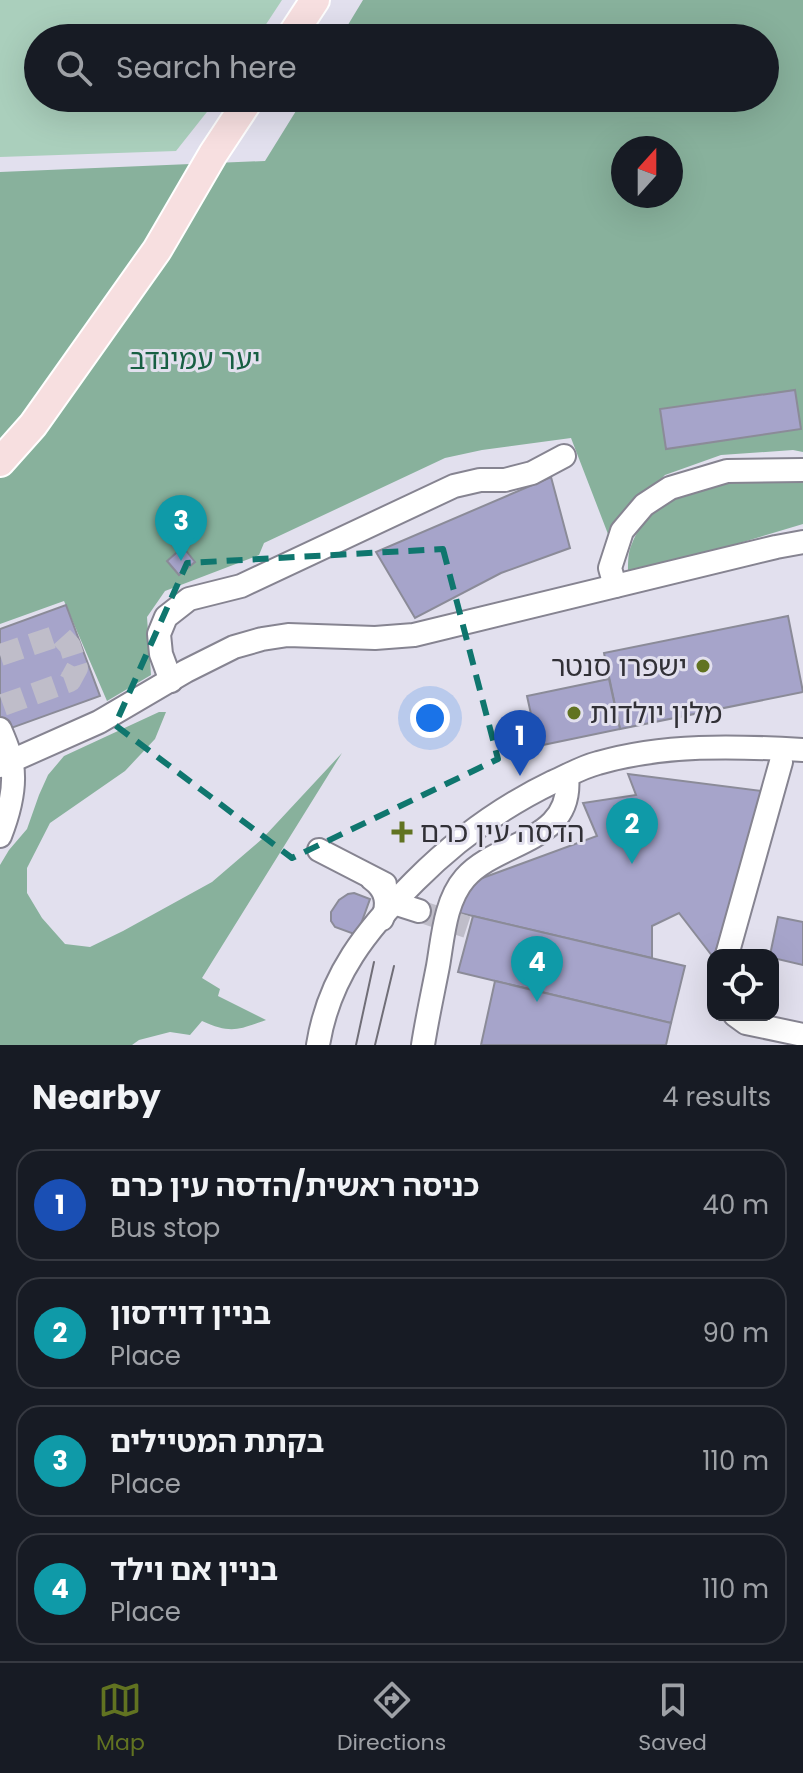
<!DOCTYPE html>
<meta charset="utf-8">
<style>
body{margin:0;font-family:Poppins,"Noto Sans Hebrew",sans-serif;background:#242831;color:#f1f3f6}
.controls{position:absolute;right:24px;bottom:24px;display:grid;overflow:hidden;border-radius:16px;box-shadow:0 8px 32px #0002}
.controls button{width:72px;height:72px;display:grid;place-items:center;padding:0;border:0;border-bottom:2px solid #363941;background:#171b24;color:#f1f3f6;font:40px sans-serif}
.compass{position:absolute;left:611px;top:136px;width:72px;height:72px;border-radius:50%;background:#171b24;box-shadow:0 8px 32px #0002;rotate:21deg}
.you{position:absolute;left:430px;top:718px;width:28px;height:28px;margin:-20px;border:6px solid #fff;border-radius:50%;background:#1a73e8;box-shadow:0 0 0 12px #1a73e833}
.badge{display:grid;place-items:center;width:52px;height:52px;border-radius:50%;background:#617321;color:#fff;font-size:26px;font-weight:700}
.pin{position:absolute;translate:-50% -66px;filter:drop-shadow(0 2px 4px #0008)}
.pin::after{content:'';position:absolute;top:42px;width:28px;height:24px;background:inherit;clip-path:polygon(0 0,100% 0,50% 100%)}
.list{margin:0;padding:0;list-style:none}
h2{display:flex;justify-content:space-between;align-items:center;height:104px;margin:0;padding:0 32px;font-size:34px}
h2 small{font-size:26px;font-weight:400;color:#9ea1a6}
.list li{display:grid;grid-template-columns:52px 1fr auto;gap:24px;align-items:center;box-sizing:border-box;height:112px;margin:0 16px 16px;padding:0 16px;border:2px solid #363941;border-radius:24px}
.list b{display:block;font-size:30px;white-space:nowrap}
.list p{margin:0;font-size:26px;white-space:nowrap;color:#9ea1a6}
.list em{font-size:26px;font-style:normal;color:#9ea1a6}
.icon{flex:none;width:44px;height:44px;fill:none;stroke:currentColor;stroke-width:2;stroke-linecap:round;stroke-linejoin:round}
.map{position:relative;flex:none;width:803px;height:1045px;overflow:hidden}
.search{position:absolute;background:#171b24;box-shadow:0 8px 32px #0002;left:24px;right:24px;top:24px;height:88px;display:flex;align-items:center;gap:20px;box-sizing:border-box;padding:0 28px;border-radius:44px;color:#9ea1a6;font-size:30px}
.sheet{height:616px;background:#171b24}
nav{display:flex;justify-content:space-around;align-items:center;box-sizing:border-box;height:112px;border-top:2px solid #363941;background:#171b24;font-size:22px;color:#9ea1a6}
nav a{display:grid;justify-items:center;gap:4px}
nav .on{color:#617321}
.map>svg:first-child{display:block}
.green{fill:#aacfbc}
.forest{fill:#88b19c;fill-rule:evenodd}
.building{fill:#a6a4ca;stroke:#8b8b98;stroke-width:2}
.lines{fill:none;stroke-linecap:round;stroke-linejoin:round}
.minor-tunnel{stroke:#bfbdc9;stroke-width:22;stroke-dasharray:22 11;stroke-linecap:butt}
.minor-casing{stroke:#868491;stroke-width:26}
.major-casing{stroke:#fff;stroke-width:32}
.minor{stroke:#fff;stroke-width:22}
.major{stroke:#f7dfe0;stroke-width:28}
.tram{stroke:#706e77;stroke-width:2}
.marked{fill:none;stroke:#0f766e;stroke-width:6;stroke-dasharray:16 10;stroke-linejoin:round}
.poi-dot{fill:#617321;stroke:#e2e0ee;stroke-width:3}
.labels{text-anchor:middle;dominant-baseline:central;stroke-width:6;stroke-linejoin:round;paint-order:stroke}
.park-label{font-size:28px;fill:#175f43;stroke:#e2e0ee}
.poi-label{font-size:28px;fill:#313036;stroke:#e2e0ee;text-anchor:start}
</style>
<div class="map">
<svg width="803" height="1045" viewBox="0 0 803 1045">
<rect width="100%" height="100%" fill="#e2e0ee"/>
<polygon class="green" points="0,0 282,0 257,38 38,38 38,98 218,98 176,151 0,157"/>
<g class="forest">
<path d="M363,0H803V452L793,450L721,455L665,475L608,534L571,438L482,450L445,458L264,543L259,555L165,591L147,617L151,675L107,701L64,601L0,624V172L265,161L304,98H765V38H340ZM623,148H671V196H623Z"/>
<path d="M803,475V524L706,553L628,571C628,563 628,553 631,546C646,504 688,486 728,477C748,473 782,475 803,475Z"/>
<path d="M159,712H166L155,739L125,771L50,823L27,868V893L42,918L65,944L90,947L123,931L212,882L262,839L342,753L202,978L220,989L218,996L266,1020C238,1030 231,1034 202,1021L190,1035L170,1032L139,1040L132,1045H0V865L9,850L27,829L39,795L48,775L64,756Z"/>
</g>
<g class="building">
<polygon points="795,390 801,429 666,449 660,409"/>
<polygon points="551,477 570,548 501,573 415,618 376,552"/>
<polygon points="183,547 195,562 179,575 167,561"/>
<polygon points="66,605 100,696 0,732 0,629"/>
<polygon points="788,616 803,692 620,729 604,653"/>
<polygon points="609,679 620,729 538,746 527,696"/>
<polygon points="628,774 762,791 723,932 713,957 679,913 652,926 652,958 443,909 447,891 597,836 583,803 636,795"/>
<polygon points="354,893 370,899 357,935 335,927 331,921 331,912 339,900 348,894"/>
<polygon points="473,916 685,966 671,1023 458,972"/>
<polygon points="778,917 803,922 803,965 773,958 773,955 770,955"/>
<polygon points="495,981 671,1023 666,1045 481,1045"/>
</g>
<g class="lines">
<g class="minor-tunnel">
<polyline points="0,655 60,635 70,646 77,668 70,681 0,706"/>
<polyline points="419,911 467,927"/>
</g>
<defs>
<g id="minor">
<polyline points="615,586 610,568 622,531 644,505 670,488 727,471 803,470"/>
<polyline points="171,681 161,654 159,634 166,617 189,599 241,586 454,486 480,480 505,480 532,473 564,456"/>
<path d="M0,729C4,739 9,749 11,760C17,784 9,813 0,836"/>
<polyline points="0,766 99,722 186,671 234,647 262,639 288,635 375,638 414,635 776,547 803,542"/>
<polyline points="319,850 385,884"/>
<path d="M372,879C386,889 390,903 382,919"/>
<polyline points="394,903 419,911"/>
<polyline points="727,955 781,762"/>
<polyline points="735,1015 746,1023 803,1035"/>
<path d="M318,1045C329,976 367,929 415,881C456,840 501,807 553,782C567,776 582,767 598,763C663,744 735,746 803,750"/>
<path d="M423,1045C427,1019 433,992 438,966C443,937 445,901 465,878C498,840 574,843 567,776"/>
</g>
<g id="major">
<polyline points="290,38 315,0"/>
<polyline points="0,462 33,425 157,250 213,154 250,98"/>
</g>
</defs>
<use href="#minor" class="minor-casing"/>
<use href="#major" class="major-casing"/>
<use href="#minor" class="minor"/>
<use href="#major" class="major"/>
<g class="tram">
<polyline points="356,1045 374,962"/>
<polyline points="375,1045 394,966"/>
</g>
</g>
<path class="marked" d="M443,549L498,759L292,858L115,725L187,563Z"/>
<g class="poi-dot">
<circle cx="703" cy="666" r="8"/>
<circle cx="574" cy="713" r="8"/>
<path d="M398 820h8v8h8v8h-8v8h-8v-8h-8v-8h8z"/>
</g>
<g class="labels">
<g class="park-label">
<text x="195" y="359">יער עמינדב</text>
</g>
<g class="poi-label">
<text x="687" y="666" text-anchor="end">ישפרו סנטר</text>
<text x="590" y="713">מלון יולדות</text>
<text x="420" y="832">הדסה עין כרם</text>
</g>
</g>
</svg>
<div class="controls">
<button><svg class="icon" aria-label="locate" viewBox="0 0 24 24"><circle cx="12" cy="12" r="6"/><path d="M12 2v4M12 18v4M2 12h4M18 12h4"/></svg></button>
</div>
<svg class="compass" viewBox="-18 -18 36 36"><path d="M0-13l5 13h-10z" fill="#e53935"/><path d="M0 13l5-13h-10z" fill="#9ea1a6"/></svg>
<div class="you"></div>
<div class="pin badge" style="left:520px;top:776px;background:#1a4fb4">1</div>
<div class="pin badge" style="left:632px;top:864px;background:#0f9aa8">2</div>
<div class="pin badge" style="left:181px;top:561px;background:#0f9aa8">3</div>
<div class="pin badge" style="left:537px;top:1002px;background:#0f9aa8">4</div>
<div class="search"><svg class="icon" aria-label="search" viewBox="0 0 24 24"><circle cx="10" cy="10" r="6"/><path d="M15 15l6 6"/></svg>Search here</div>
</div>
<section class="sheet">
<h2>Nearby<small>4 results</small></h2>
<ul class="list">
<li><span class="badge" style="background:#1a4fb4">1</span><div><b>כניסה ראשית/הדסה עין כרם</b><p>Bus stop</p></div><em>40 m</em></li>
<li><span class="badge" style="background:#0f9aa8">2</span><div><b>בניין דוידסון</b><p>Place</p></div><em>90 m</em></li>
<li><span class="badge" style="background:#0f9aa8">3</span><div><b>בקתת המטיילים</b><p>Place</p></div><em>110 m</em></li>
<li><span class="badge" style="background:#0f9aa8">4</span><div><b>בניין אם וילד</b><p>Place</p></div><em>110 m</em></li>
</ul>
</section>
<nav>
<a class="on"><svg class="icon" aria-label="map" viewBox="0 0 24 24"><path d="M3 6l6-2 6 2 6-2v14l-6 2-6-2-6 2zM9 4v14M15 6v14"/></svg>Map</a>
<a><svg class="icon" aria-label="directions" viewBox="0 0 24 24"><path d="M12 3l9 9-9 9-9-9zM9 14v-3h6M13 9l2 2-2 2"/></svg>Directions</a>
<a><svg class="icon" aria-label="saved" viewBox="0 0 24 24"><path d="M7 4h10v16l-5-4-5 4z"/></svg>Saved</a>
</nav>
